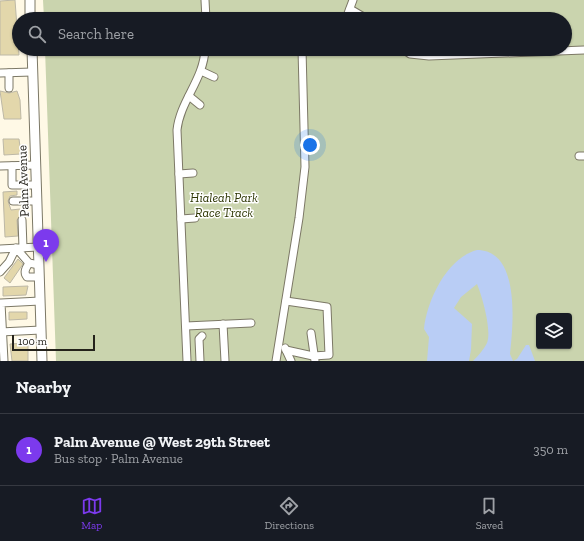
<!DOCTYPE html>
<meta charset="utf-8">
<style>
body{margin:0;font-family:"Zilla Slab",serif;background:#242831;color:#f1f3f6}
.controls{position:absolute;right:12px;bottom:12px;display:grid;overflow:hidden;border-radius:4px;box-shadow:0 1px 3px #0004}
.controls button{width:36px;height:36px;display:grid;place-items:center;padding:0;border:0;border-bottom:1px solid #363941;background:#171b24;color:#f1f3f6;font:20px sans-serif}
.scale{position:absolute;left:12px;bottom:10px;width:83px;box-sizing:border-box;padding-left:4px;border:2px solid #24221b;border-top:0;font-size:11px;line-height:14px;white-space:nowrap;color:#24221b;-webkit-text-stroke:3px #fff;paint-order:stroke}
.you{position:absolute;left:310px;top:145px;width:14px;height:14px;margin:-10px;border:3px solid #fff;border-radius:50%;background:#1a73e8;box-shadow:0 0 0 6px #1a73e833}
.badge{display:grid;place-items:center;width:26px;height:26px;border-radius:50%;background:#7c3aed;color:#fff;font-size:13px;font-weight:700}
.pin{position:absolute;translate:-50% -33px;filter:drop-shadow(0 1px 2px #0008)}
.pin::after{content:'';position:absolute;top:21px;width:14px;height:12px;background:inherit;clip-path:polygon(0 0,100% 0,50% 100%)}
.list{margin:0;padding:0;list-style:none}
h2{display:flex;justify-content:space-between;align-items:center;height:52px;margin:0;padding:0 16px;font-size:17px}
h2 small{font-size:13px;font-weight:400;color:#9ea1a6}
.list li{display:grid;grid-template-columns:26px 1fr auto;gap:12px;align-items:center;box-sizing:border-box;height:72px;padding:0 16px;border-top:1px solid #363941}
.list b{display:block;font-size:15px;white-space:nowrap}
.list p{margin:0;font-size:13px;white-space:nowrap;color:#9ea1a6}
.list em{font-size:13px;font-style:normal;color:#9ea1a6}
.icon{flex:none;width:22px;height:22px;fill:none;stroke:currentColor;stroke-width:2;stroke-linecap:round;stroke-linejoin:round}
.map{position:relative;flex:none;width:584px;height:361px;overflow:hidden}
.search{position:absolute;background:#171b24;box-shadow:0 1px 3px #0004;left:12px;right:12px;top:12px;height:44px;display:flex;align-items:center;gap:10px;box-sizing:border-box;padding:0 14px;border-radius:22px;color:#9ea1a6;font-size:15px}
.sheet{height:124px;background:#171b24}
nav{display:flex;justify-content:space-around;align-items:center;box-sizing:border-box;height:56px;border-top:1px solid #363941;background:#171b24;font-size:11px;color:#9ea1a6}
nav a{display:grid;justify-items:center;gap:2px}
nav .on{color:#7c3aed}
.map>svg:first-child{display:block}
.green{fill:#cad4ae;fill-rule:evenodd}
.water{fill:#b9cdf5}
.building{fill:#e3d7ab;stroke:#bdb8a6}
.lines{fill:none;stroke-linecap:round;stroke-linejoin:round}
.minor-casing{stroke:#7c7866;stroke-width:9}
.major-casing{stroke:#7c7866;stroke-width:11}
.minor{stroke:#fff;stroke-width:7}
.major{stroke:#fff;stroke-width:9}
.labels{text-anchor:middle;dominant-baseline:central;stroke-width:3;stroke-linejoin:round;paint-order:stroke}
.street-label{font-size:13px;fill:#24221b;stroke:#fff}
.park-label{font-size:13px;font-style:italic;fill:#2c3502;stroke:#fff}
</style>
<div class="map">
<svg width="584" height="361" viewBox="0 0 584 361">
<rect width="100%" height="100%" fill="#fff9e6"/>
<path class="green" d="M43,0H584V361H56L45,49H565V19H44ZM539,316H569V346H539Z"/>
<path class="water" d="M477,250C521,250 513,326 510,354L513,361L517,359L526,345H529L535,361H473C478,356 484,349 487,343C492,330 482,296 477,284L461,297L454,308L472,324L471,350L469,361H427L429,337L424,329C427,300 447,258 477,250Z"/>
<g class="building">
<polygon points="15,0 19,55 0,55 0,1"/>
<polygon points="0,91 9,93 17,91 20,100 21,119 4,119"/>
<polygon points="3,139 19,139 21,154 4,155"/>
<polygon points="17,191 17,195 10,196 8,201 11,210 20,209 21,215 17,220 18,236 5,237 3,192"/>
<polygon points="18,259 23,264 10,283 4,278"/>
<polygon points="28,286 26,295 3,296 3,287"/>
<polygon points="9,312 27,312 27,319 9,320"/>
<polygon points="28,343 28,361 12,361 10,344"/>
</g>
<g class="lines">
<defs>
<g id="minor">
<polyline points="205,0 206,19"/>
<polyline points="350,9 367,19"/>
<polyline points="331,19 347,16 353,0"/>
<polyline points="403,49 410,54 429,56 584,50"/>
<polyline points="201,71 214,77"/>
<polyline points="0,73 32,72"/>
<polyline points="9,73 9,88"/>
<polyline points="189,96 200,105"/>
<polyline points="579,156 584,156"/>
<polyline points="0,166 36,165"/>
<polyline points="12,166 12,185 36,185"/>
<polyline points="179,174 193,173"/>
<polyline points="13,201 37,201"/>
<polyline points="181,219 195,218"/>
<polyline points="22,220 23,248"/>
<polyline points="0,249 38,247"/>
<path d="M29,263C26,268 23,272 27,277H39"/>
<polyline points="0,272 9,262 16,248 29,263 39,265"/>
<polyline points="286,301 327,307 329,355 313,356 286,350"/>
<polyline points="223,324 225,361"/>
<polyline points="186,326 251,323"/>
<polyline points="0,332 41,330"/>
<polyline points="311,333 315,361"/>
<polyline points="285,348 291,361"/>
<polyline points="4,361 1,303 40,301"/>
<path d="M187,361L177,130C180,101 204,79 205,49"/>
<polyline points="200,361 199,339 202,336"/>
<polyline points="276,361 299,218 305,167 302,49"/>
</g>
<g id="major">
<polyline points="30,0 30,19"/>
<polyline points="32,49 42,361"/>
</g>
</defs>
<use href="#minor" class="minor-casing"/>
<use href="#major" class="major-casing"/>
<use href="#minor" class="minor"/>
<use href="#major" class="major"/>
</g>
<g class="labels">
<g class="street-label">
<text transform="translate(23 181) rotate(-92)">Palm Avenue</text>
</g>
<g class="park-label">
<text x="224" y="197">Hialeah Park<tspan x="224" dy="15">Race Track</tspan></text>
</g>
</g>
</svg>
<div class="controls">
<button><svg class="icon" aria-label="layers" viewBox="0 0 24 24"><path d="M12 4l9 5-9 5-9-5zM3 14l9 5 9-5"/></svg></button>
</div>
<div class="scale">100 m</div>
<div class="you"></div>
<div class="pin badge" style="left:46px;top:262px">1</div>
<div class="search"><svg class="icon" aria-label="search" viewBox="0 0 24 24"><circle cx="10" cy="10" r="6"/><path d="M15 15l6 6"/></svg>Search here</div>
</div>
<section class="sheet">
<h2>Nearby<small></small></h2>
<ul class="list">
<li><span class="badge">1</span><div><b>Palm Avenue @ West 29th Street</b><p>Bus stop · Palm Avenue</p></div><em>350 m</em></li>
</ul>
</section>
<nav>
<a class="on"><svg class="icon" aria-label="map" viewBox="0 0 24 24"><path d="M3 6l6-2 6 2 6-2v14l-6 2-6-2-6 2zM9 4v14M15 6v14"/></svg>Map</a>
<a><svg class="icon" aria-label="directions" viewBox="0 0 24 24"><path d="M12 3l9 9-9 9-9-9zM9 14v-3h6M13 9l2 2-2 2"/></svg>Directions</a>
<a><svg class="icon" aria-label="saved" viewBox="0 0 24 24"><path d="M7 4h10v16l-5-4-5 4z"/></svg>Saved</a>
</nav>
